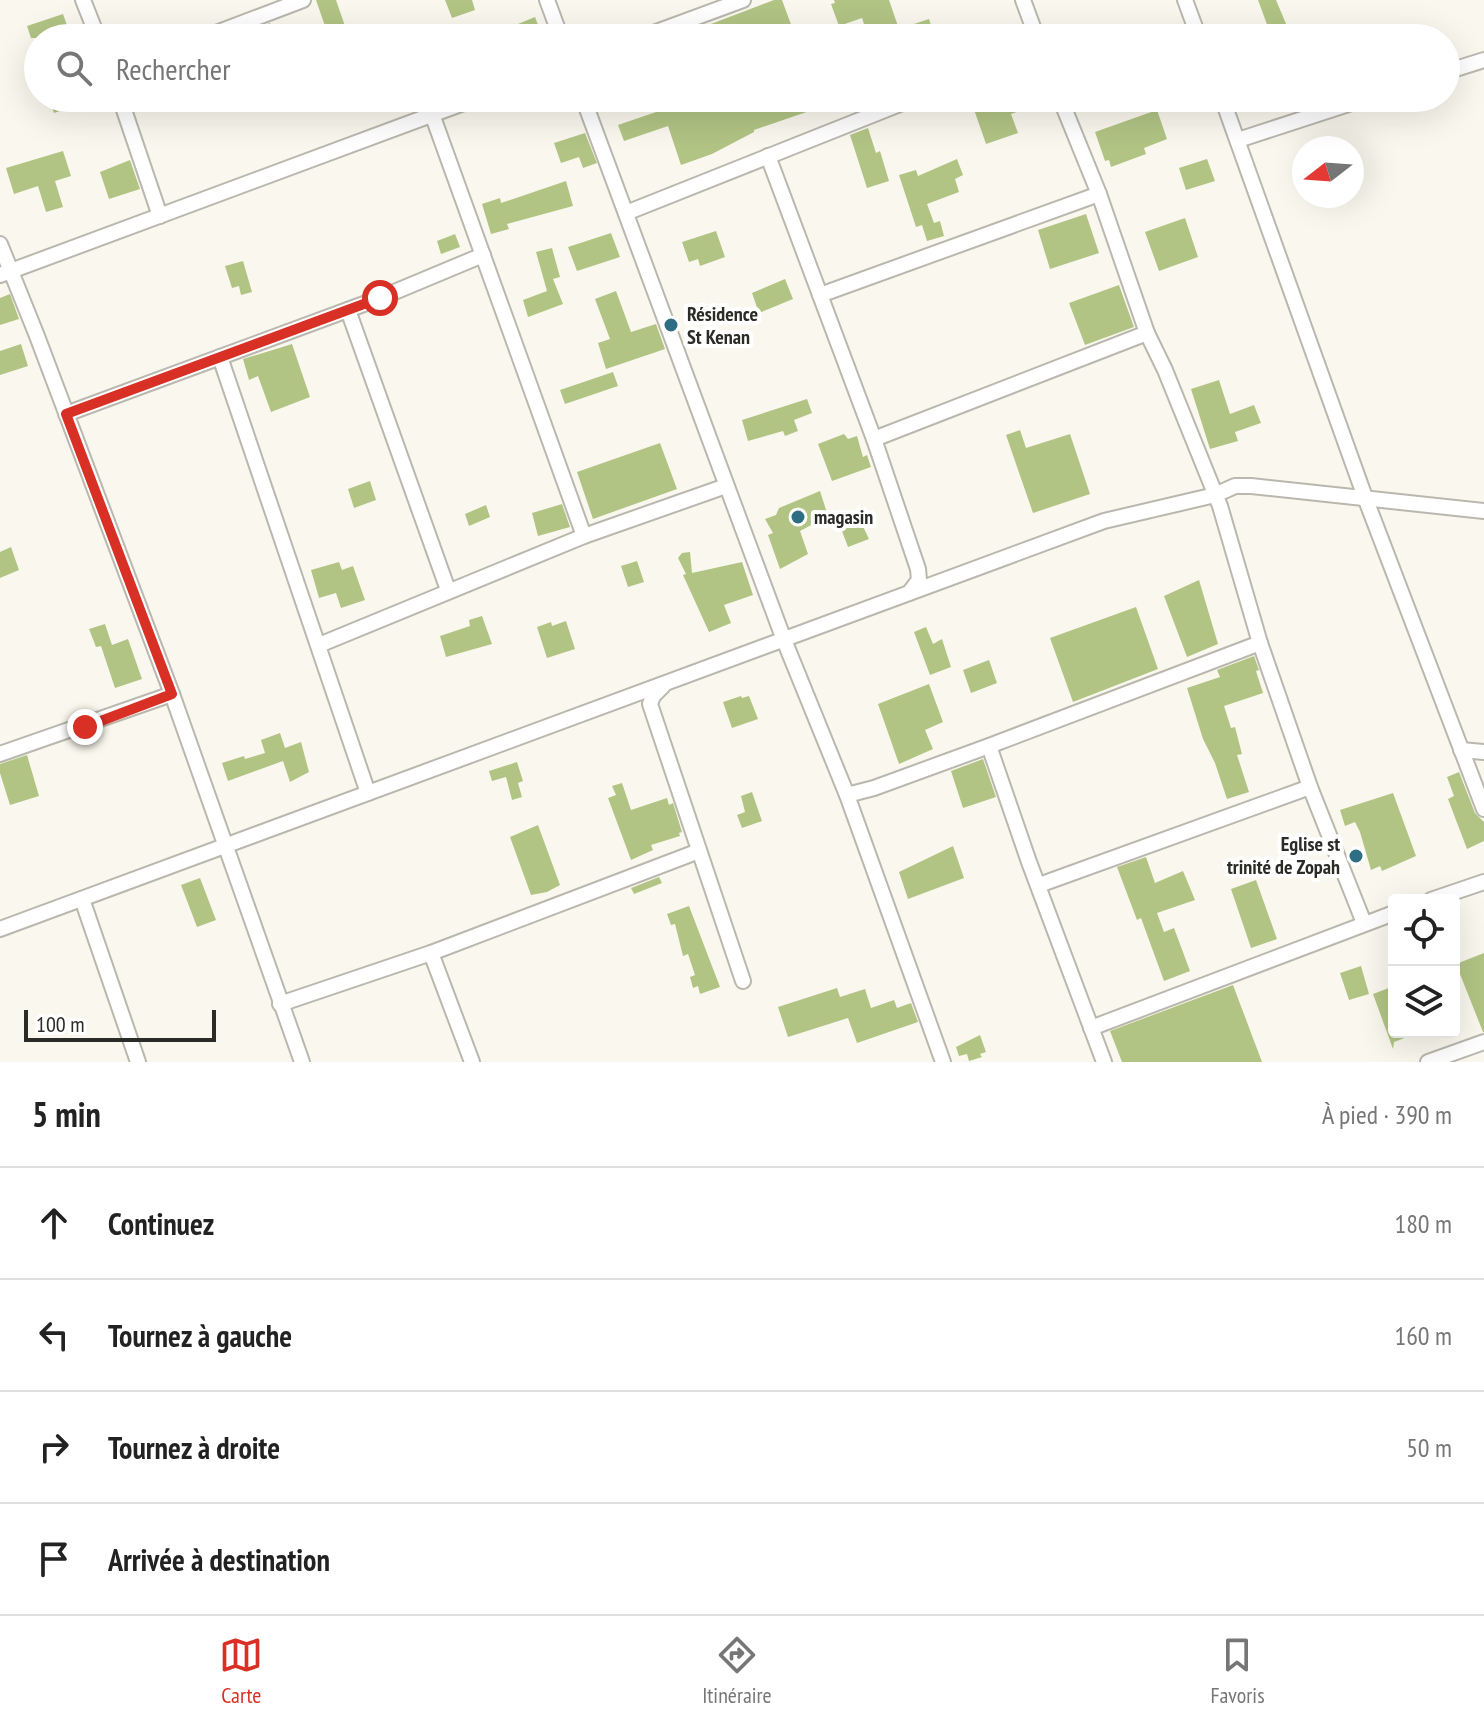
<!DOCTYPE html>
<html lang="fr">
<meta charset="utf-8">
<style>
body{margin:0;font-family:"PT Sans Narrow",sans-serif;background:#f6f6f6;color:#222}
.controls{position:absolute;right:24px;bottom:24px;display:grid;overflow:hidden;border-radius:8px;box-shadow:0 8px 32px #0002}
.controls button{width:72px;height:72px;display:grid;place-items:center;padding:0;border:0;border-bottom:2px solid #e0e0e0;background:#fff;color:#222;font:40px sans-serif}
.compass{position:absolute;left:1292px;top:136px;width:72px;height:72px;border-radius:50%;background:#fff;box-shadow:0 8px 32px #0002;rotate:253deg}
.scale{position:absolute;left:24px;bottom:20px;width:192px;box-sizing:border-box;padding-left:8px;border:4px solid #2b2b27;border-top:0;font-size:22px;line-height:28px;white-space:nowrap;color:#2b2b27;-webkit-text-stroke:6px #fff;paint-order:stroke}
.stop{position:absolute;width:24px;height:24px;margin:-18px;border:6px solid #d93025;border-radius:50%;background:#fff}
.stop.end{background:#d93025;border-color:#fff;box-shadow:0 2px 8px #0008}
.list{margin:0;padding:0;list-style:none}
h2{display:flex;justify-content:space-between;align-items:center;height:104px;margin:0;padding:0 32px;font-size:34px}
h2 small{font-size:26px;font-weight:400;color:#767676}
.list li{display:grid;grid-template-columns:52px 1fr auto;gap:24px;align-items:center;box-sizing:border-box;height:112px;padding:0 32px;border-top:2px solid #e0e0e0}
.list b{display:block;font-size:30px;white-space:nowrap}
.list em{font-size:26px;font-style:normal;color:#767676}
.icon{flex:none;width:44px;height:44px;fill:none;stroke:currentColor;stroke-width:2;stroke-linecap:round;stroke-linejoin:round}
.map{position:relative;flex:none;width:1484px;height:1062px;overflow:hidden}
.search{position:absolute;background:#fff;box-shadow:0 8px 32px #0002;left:24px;right:24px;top:24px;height:88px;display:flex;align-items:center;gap:20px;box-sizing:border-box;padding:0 28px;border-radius:44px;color:#767676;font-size:30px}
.sheet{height:552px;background:#fff}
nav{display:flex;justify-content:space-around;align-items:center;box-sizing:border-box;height:112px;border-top:2px solid #e0e0e0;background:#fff;font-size:22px;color:#767676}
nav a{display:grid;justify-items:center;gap:4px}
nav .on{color:#d93025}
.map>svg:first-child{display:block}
.building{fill:#b1c484}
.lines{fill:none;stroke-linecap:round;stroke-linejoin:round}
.minor-casing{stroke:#bab8ae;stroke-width:18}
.minor{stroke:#fff;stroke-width:14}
.route{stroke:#d93025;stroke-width:10}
.poi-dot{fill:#2e6e83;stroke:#fff;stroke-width:3}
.labels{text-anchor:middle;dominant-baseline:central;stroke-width:8;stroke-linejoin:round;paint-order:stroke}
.poi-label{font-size:20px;font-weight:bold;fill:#2b2b27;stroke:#fff;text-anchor:start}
</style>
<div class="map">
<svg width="1484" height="1062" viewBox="0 0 1484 1062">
<rect width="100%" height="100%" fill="#faf8ee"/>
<g class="building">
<polygon points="316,0 336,0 345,26 327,32"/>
<polygon points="445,0 472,0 475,10 452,18"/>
<polygon points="774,0 782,0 796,38 707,38 703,27"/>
<polygon points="834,0 889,0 899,29 929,19 935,38 874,38 870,25 865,27 862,18 839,26 831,4 835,3"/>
<polygon points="1258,0 1276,0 1292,38 1272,38"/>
<polygon points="63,14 70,34 59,38 31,38 27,26"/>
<polygon points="535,17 543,38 523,38 518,24"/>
<polygon points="270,23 275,38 249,38 247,32"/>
<polygon points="444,24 450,38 410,38 410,37"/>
<polygon points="49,98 69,98 72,107 54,113"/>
<polygon points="686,98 821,98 824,106 754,130 754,132 712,154 681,165 668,126 624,141 618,125 662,110 661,107"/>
<polygon points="970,98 1050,98 1050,100 1011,114 1018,133 986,144"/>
<polygon points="1157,110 1167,139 1144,148 1146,154 1111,167 1109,160 1105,161 1095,132"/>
<polygon points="868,128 876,153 880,151 889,181 867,188 850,135"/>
<polygon points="585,133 597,163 583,168 579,157 561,163 554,143"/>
<polygon points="63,151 71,176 55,181 63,207 46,212 38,186 14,194 6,168"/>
<polygon points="957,159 963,175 955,179 959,192 927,204 934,223 940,221 944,236 927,241 922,225 916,227 899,175 916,170 918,176"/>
<polygon points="1207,159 1215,181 1186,190 1179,168"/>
<polygon points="130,160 140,189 109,199 100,172"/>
<polygon points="566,181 573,206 507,224 509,229 491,234 482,204 500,198 501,203"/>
<polygon points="1086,214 1099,253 1050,269 1038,230"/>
<polygon points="1185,218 1198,257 1159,271 1145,232"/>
<polygon points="716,231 725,257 700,266 698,259 689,262 682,242"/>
<polygon points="611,233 620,257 577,271 568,247"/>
<polygon points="455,234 460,247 441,254 437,241"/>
<polygon points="552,248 560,277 553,279 563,304 528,317 523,300 547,291 536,252"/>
<polygon points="243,261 252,292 241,295 239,286 232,288 225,266"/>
<polygon points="785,279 793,299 759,313 752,293"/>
<polygon points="1119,285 1134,327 1085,345 1069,303"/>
<polygon points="616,291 631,332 656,324 665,349 606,369 598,343 610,339 595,299"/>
<polygon points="10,294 19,319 0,325 0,298"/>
<polygon points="21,344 28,366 0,375 0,351"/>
<polygon points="292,344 310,397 271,412 258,376 249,380 243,359"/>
<polygon points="613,372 618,386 565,404 560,390"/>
<polygon points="1219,380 1230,414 1254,405 1261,423 1235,432 1238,441 1210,449 1191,389"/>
<polygon points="807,399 812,413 794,420 798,431 785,436 783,431 748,441 742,420"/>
<polygon points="1020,430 1026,448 1070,434 1090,494 1033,513 1006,435"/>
<polygon points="844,434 848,439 857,436 863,457 867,455 871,467 832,481 818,444"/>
<polygon points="660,443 677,489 593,519 577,472"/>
<polygon points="370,481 376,500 354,508 348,489"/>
<polygon points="820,491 828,516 800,531 808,554 780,569 768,535 773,533 765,519 776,515 779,508"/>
<polygon points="562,504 570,527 538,536 532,513"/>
<polygon points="486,505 490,517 469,526 465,514"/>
<polygon points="856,512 869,539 848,547 837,518"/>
<polygon points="11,547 19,570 0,578 0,552"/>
<polygon points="690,552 692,573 742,562 753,595 724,605 731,623 709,632 683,575 686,574 678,558 682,553"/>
<polygon points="637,561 644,582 628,587 621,566"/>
<polygon points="339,562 342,570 353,566 365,600 341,608 336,593 319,598 311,570"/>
<polygon points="1199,580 1218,644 1187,657 1164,596"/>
<polygon points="1136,607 1158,669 1073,702 1050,638"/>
<polygon points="482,616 492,644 446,657 440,636 470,626 469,620"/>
<polygon points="566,621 575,649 547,658 537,627 551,622 552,626"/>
<polygon points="105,624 112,645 128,639 142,679 115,688 101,646 96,647 89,629"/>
<polygon points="926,627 933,644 942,639 951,667 930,675 914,632"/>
<polygon points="1254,656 1259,670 1256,671 1263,693 1224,706 1231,728 1235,727 1242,754 1237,755 1249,792 1227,799 1215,763 1203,739 1187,688 1220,677 1217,670"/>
<polygon points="989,660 997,683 971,693 963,670"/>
<polygon points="929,684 943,722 925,730 933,749 899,764 878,704"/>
<polygon points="741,696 742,698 749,696 758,719 732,728 723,702"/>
<polygon points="280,733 285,748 301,742 309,772 290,782 283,761 228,781 222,763 244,756 245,759 265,753 261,740"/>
<polygon points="27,755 39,796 10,805 0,773 0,764"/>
<polygon points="983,759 996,797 963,808 951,771"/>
<polygon points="517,762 523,781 518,783 522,797 512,800 506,777 492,781 489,771"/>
<polygon points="1459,772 1475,813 1484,822 1484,841 1467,849 1448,799 1454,796 1447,777"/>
<polygon points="622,783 631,810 667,798 669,805 673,803 682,832 679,833 680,836 651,845 653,850 631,860 608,798 616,795 612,786"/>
<polygon points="752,792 762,821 742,828 737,815 745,812 741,796"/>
<polygon points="1393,793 1416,856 1382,871 1380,866 1371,870 1360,832 1355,822 1345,826 1340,810"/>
<polygon points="538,825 560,885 547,892 531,895 510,837"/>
<polygon points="953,846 964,878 908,899 899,872"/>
<polygon points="1146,857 1155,883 1183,871 1195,900 1157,913 1164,932 1174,928 1190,971 1164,981 1141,918 1137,920 1117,867"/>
<polygon points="659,877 662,883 634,894 631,888"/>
<polygon points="200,878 216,920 197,927 181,885"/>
<polygon points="1256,880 1277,939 1251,948 1231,889"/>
<polygon points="689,906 720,987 700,994 698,986 693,988 690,977 695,975 688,954 683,956 675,924 671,925 667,914"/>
<polygon points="1484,953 1484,1032 1483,1032 1456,964"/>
<polygon points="1361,966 1369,994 1349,1000 1340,973"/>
<polygon points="1233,985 1262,1062 1122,1062 1110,1031"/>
<polygon points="1394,986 1394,1032 1418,1033 1394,1042 1393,1049 1373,994"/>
<polygon points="837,988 840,997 865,989 871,1008 894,1000 897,1008 911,1003 918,1022 857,1043 848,1018 788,1037 778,1007"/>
<polygon points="980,1035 986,1052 980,1054 982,1057 969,1061 967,1054 959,1056 956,1047"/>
</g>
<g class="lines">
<defs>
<g id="minor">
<polyline points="83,0 98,38"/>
<polyline points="547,0 561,38"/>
<polyline points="1023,0 1037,38"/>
<polyline points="1185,0 1199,38"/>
<polyline points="203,38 303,0"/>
<polyline points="640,38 743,0"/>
<polyline points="1446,72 1484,60"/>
<polyline points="120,98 160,216"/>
<polyline points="583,98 784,640 847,795 943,1062"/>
<polyline points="1060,98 1099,194 1147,333 1165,370 1220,506 1260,643 1310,787 1364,923"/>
<polyline points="1222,98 1366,500 1484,809"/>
<polyline points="432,114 584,536"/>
<polyline points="1238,140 1367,98"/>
<polyline points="768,156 874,439 918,569 919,580 909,593"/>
<polyline points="626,213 915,98"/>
<polyline points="0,244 37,336 172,694 302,1062"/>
<polyline points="0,275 477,98"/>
<polyline points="820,295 1099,194"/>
<polyline points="348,310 448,590"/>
<polyline points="220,357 368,793"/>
<polyline points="66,414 380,298 483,255"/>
<polyline points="874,439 1147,333"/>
<polyline points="319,645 584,536 726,486"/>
<polyline points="663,686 653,696 650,704 743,981"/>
<polyline points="989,746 1029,862 1104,1062"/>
<polyline points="1461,750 1484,752"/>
<polyline points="0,754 172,694"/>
<polyline points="847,795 874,788 989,746 1260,643"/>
<polyline points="1039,885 1310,787"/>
<polyline points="82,899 138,1062"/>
<polyline points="1431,900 1484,882"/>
<polyline points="0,929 1104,521 1215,495 1235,486 1251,486 1484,511"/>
<polyline points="431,953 472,1062"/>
<polyline points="280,1004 431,953 699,851"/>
<polyline points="1091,1028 1394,913"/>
<polyline points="1428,1062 1484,1042"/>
</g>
</defs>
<use href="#minor" class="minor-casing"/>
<use href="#minor" class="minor"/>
</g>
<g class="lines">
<polyline class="route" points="85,727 172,694 66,414 380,298"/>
</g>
<g class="poi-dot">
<circle cx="671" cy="325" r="8"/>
<circle cx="798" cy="517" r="8"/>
<circle cx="1356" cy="856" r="8"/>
</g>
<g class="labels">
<g class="poi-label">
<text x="687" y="314">Résidence<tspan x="687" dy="23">St Kenan</tspan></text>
<text x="814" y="517">magasin</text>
<text x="1340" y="844" text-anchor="end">Eglise st<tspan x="1340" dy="23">trinité de Zopah</tspan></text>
</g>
</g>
</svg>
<div class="controls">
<button><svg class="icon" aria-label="locate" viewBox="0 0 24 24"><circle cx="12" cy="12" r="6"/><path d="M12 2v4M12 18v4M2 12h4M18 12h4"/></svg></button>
<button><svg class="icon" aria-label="layers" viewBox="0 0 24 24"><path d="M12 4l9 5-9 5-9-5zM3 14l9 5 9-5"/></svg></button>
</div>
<svg class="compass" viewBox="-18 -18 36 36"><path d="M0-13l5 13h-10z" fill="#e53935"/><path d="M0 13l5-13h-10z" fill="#767676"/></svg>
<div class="scale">100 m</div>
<div class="stop" style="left:380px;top:298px"></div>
<div class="stop end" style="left:85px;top:727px"></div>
<div class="search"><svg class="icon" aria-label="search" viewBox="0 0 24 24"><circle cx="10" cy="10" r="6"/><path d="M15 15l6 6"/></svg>Rechercher</div>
</div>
<section class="sheet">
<h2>5 min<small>À pied · 390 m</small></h2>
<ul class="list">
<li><svg class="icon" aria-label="ahead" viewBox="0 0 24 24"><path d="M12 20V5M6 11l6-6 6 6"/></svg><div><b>Continuez</b></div><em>180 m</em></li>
<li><svg class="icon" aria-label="left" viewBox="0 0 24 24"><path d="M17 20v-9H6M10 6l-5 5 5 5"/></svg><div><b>Tournez à gauche</b></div><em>160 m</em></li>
<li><svg class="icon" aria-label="right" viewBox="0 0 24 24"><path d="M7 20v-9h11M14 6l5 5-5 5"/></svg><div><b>Tournez à droite</b></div><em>50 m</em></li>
<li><svg class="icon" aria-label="arrive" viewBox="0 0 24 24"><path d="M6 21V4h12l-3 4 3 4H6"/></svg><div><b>Arrivée à destination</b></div></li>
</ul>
</section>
<nav>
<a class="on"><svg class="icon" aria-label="map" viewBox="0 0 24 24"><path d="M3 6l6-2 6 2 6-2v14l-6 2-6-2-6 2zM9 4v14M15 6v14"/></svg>Carte</a>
<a><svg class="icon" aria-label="directions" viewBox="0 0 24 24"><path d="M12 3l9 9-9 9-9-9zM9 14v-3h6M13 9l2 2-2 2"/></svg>Itinéraire</a>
<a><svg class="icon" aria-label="saved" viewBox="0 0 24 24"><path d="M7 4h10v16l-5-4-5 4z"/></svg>Favoris</a>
</nav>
